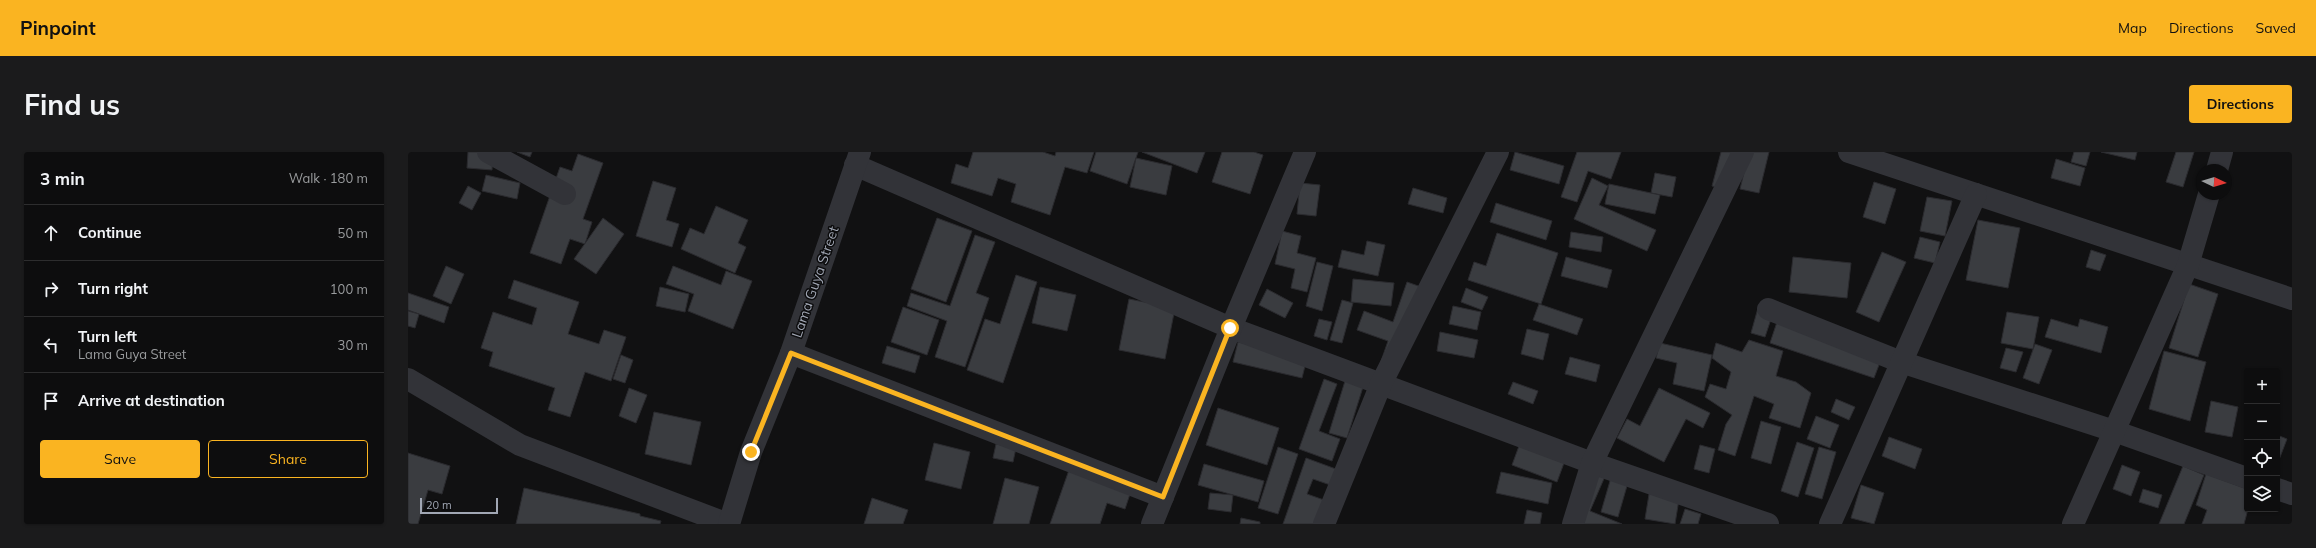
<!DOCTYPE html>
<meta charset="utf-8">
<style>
body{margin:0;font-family:Mulish,sans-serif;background:#1b1b1c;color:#f1f3f6}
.controls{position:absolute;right:12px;bottom:12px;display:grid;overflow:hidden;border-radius:4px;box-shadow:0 1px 3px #0004}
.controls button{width:36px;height:36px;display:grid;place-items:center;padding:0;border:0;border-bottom:1px solid #2d2d2e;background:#0d0d0e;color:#f1f3f6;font:20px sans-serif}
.compass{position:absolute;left:1788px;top:12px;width:36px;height:36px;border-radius:50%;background:#0d0d0e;box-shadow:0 1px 3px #0004;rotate:94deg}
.scale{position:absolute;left:12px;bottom:10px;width:78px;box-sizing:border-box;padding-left:4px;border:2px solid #a1a7b4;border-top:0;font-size:11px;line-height:14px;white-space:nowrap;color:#a1a7b4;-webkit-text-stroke:3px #0c0c0d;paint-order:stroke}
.stop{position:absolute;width:12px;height:12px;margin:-9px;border:3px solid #fab421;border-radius:50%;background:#fff}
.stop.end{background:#fab421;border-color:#fff;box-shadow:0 1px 4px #0008}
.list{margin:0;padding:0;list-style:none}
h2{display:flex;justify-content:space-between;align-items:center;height:52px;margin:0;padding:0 16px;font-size:17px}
h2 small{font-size:13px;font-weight:400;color:#9a9c9e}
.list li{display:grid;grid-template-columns:26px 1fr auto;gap:12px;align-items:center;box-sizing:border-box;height:56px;padding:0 16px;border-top:1px solid #2d2d2e}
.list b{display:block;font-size:15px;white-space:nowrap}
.list p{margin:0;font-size:13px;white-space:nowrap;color:#9a9c9e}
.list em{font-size:13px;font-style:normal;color:#9a9c9e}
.actions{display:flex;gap:8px;padding:12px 16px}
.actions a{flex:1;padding:9px 0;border:1px solid #fab421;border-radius:4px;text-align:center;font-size:14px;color:#fab421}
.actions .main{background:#fab421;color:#111}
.icon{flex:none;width:22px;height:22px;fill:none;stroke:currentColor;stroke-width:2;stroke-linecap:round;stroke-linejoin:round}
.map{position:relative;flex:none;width:1884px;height:372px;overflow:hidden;border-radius:4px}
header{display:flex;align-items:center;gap:24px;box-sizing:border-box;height:56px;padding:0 20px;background:#fab421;color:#111}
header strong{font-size:19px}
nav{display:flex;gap:22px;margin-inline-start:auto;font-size:14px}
.intro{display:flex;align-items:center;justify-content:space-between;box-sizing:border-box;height:96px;padding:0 24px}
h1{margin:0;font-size:28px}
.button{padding:10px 18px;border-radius:4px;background:#fab421;color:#111;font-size:14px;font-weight:700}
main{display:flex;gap:24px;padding:0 24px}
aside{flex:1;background:#0d0d0e;border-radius:4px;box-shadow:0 1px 3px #0004}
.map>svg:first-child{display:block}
.building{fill:#3a3c40;stroke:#2b2b2f}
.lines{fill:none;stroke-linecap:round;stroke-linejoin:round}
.minor{stroke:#323338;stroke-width:22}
.route{stroke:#fab421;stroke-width:5}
.labels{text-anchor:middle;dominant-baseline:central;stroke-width:3;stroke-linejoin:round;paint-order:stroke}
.street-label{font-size:14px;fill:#a1a7b4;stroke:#0c0c0d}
</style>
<header>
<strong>Pinpoint</strong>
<nav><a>Map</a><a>Directions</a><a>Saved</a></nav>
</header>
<div class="intro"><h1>Find us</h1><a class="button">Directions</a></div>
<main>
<aside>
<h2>3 min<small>Walk · 180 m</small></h2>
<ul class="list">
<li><svg class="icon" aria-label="ahead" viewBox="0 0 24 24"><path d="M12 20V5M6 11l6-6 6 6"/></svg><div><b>Continue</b></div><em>50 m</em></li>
<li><svg class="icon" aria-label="right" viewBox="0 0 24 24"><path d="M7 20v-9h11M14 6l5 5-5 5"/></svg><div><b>Turn right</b></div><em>100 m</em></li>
<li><svg class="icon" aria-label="left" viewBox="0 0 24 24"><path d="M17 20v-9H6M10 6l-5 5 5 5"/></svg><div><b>Turn left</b><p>Lama Guya Street</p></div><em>30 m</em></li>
<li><svg class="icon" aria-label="arrive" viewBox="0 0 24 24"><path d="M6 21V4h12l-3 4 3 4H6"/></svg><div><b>Arrive at destination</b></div></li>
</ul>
<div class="actions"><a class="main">Save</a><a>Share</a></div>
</aside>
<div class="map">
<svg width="1884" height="372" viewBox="0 0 1884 372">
<rect width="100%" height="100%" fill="#111112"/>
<g class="building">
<polygon points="60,0 85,0 84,18 59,16"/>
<polygon points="109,0 124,0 122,5"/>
<polygon points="565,0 635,0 647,4 648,0 686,0 679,21 657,15 642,63 603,50 608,32 590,26 584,44 543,31 548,12 560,16"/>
<polygon points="688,0 730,0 719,32 682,19"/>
<polygon points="734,0 797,0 789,21"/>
<polygon points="814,0 846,0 855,3 842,42 804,30"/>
<polygon points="1107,0 1156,14 1151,32 1102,18"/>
<polygon points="1169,0 1213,0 1203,27 1180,19 1169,50 1153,45"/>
<polygon points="1313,0 1334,0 1324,39 1304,34"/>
<polygon points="1341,0 1361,0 1351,41 1332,37"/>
<polygon points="1666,0 1682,0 1678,14 1663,10"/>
<polygon points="1693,0 1729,0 1727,8"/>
<polygon points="1768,0 1786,0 1775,35 1758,30"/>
<polygon points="170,2 195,11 175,67 184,70 177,92 162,87 153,112 122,101 152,15 164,19"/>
<polygon points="728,6 764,14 758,43 722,35"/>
<polygon points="1648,7 1677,16 1672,34 1643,26"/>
<polygon points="1247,21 1268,25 1264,45 1243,41"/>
<polygon points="78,23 112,31 109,47 74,39"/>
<polygon points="1184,26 1200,34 1191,53 1248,78 1239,99 1166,67"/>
<polygon points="245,29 268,36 258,68 271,72 264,95 228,84"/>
<polygon points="1466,30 1488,37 1477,72 1455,65"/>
<polygon points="892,31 912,33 908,64 889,62"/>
<polygon points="1201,32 1252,43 1247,62 1197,52"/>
<polygon points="60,34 73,41 64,58 51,51"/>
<polygon points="1005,36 1039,46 1035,61 1000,52"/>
<polygon points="1519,45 1544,49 1537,84 1512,79"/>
<polygon points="1088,51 1144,69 1138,88 1082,70"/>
<polygon points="308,54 340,68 330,91 338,95 327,121 273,97 282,76 296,82"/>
<polygon points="195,66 216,82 188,122 166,107"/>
<polygon points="529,66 564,79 538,150 503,137"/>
<polygon points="1570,68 1612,76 1600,136 1558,128"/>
<polygon points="874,79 893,84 889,101 908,106 899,140 883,136 887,117 867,112"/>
<polygon points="1163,80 1195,85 1193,100 1161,95"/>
<polygon points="1089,81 1150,101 1133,152 1060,128 1066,110 1078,114"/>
<polygon points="567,83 587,90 568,141 581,146 557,215 527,205 539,169 499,154 503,141 542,154"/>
<polygon points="1512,85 1532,90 1527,111 1506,106"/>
<polygon points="959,89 977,93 970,124 930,115 934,98 956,103"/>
<polygon points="1683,98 1698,103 1692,119 1678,115"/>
<polygon points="1474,100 1498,110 1471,170 1448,160"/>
<polygon points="1158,105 1204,118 1199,136 1153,124"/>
<polygon points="1385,105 1443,111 1439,146 1381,140"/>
<polygon points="909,110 925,114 914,159 898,154"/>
<polygon points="38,114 56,122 43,152 25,144"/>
<polygon points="265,114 313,133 318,119 344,129 325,177 280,159 286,142 258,132"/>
<polygon points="608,123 629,130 595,231 559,218 577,167 592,172"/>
<polygon points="945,127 986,131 983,154 943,150"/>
<polygon points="106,128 171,150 160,182 191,192 196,178 218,185 203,229 177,220 162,265 140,258 147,236 81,214 85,200 73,196 85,160 124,173 129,156 100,146"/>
<polygon points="999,130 1016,136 971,215 980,189 949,178 956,159 985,170"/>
<polygon points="1781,132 1810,142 1790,205 1761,196"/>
<polygon points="252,135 281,142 277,160 248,154"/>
<polygon points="632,135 668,143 659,179 624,171"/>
<polygon points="1058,136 1080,145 1074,158 1053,150"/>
<polygon points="859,137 885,151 877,166 851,153"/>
<polygon points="0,141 41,155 36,171 0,158"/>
<polygon points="721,147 767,156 757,207 711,198"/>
<polygon points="934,148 945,151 934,191 922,188"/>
<polygon points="1131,152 1175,167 1169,183 1125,168"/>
<polygon points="1045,154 1073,160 1069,178 1041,172"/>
<polygon points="495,155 531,168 519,203 483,190"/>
<polygon points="1350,156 1365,161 1357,185 1343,181"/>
<polygon points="0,159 11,162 7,176 0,174"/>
<polygon points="1599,160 1631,165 1625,197 1593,191"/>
<polygon points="911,167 924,170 919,188 906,184"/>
<polygon points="1643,167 1670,175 1672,167 1700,175 1693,201 1637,185"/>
<polygon points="1369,170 1474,205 1466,226 1362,191"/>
<polygon points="1119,177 1141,182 1135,208 1113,202"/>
<polygon points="1032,180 1070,188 1066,206 1029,199"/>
<polygon points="1341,188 1375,199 1368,224 1388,230 1403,241 1392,276 1361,266 1366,252 1346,244 1327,304 1310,298 1318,272 1324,263 1297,245 1302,232 1318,237 1323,220 1304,206 1308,191 1334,200"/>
<polygon points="830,190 899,206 894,226 825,210"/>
<polygon points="1252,191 1304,203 1296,239 1265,232 1269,211 1248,206"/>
<polygon points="1627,192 1644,198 1631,232 1615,226"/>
<polygon points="479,194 512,204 507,221 474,211"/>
<polygon points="1598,196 1615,200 1608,220 1592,216"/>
<polygon points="1756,199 1798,210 1782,269 1741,257"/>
<polygon points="213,203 225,208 217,231 205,227"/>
<polygon points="1162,205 1192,213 1188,230 1157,222"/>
<polygon points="916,227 929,232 911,279 932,287 924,309 891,297"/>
<polygon points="937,229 955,235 939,286 921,281"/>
<polygon points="1105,230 1130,239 1125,252 1100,242"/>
<polygon points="221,236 239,243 228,271 211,264"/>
<polygon points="1251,236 1302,261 1295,276 1278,267 1256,310 1209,286 1219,267 1232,274"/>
<polygon points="1428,247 1447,255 1441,268 1423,260"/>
<polygon points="1803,249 1830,255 1824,285 1797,280"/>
<polygon points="810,256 871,276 859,313 798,293"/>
<polygon points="246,260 293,270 283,313 237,302"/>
<polygon points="1408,264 1431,273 1422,296 1399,287"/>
<polygon points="1353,269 1373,275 1363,312 1343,306"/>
<polygon points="1869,283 1879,287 1869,313"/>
<polygon points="1481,285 1514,297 1507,317 1474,304"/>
<polygon points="1389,290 1406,296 1390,345 1373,339"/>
<polygon points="526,291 562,300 553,337 517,328"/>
<polygon points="588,292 608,296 605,310 585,306"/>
<polygon points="1292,293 1307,297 1301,321 1286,317"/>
<polygon points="1111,294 1156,311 1149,330 1104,313"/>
<polygon points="870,295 890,302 870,362 850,356"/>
<polygon points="1411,295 1428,300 1414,347 1397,342"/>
<polygon points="0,301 42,314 34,342 20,338 10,372 0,372"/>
<polygon points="898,306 936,320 931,336 905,327 899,342 930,353 923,372 875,372"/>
<polygon points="796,312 856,329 850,350 790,333"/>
<polygon points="1714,313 1732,320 1723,344 1705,337"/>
<polygon points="1775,314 1796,323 1776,372 1751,372"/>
<polygon points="1181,315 1198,322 1182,359 1214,372 1157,372"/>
<polygon points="661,318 722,342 717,357 699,351 692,372 642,372"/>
<polygon points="1093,320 1144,331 1140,352 1088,341"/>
<polygon points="1204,322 1221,327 1210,365 1193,360"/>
<polygon points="1798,322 1839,337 1840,357 1836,372 1794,372 1799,358 1788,353"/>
<polygon points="597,326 631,335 621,372 585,372"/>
<polygon points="1453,333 1476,341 1466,372 1443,366"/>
<polygon points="116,336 232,362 232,364 253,369 252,372 108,372"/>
<polygon points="1242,336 1272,341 1267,372 1237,367"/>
<polygon points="1735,337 1754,343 1750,356 1731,350"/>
<polygon points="802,341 825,343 823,360 800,357"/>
<polygon points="464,346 500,358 495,372 456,372"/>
<polygon points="1277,357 1293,362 1290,372 1272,372"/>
<polygon points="1119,358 1134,361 1132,372 1116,372"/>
<polygon points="833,366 852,370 852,372 832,372"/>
</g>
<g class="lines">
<g class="minor">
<polyline points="80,0 157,42"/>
<polyline points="1441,0 1884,147"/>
<polyline points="447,13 823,176 1184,311 1360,372"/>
<polyline points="1809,18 1814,0"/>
<polyline points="1360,157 1493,210 1706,279 1839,326"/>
<polyline points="383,201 755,345"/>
<polyline points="0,227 112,293 320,372"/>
<polyline points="1869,337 1884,342"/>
<polyline points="321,372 343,300 383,201 452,0"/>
<polyline points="744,372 823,176 897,0"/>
<polyline points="916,372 973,232 1090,0"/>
<polyline points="1165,372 1184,311 1335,0"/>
<polyline points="1422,372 1568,42"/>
<polyline points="1665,372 1780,113 1801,42"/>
</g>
</g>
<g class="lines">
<polyline class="route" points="343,300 383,201 755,345 822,176"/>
</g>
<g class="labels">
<g class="street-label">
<text transform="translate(407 130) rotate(-71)">Lama Guya Street</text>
</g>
</g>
</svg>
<div class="controls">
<button>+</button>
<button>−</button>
<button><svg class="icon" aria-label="locate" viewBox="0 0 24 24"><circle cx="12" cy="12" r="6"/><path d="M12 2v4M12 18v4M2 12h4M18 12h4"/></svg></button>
<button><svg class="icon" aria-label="layers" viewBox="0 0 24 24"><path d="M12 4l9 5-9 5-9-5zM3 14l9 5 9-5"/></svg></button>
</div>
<svg class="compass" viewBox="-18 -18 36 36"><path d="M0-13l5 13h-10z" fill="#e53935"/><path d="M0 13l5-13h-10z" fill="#9a9c9e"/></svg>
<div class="scale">20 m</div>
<div class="stop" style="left:822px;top:176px"></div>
<div class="stop end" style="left:343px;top:300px"></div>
</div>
</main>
